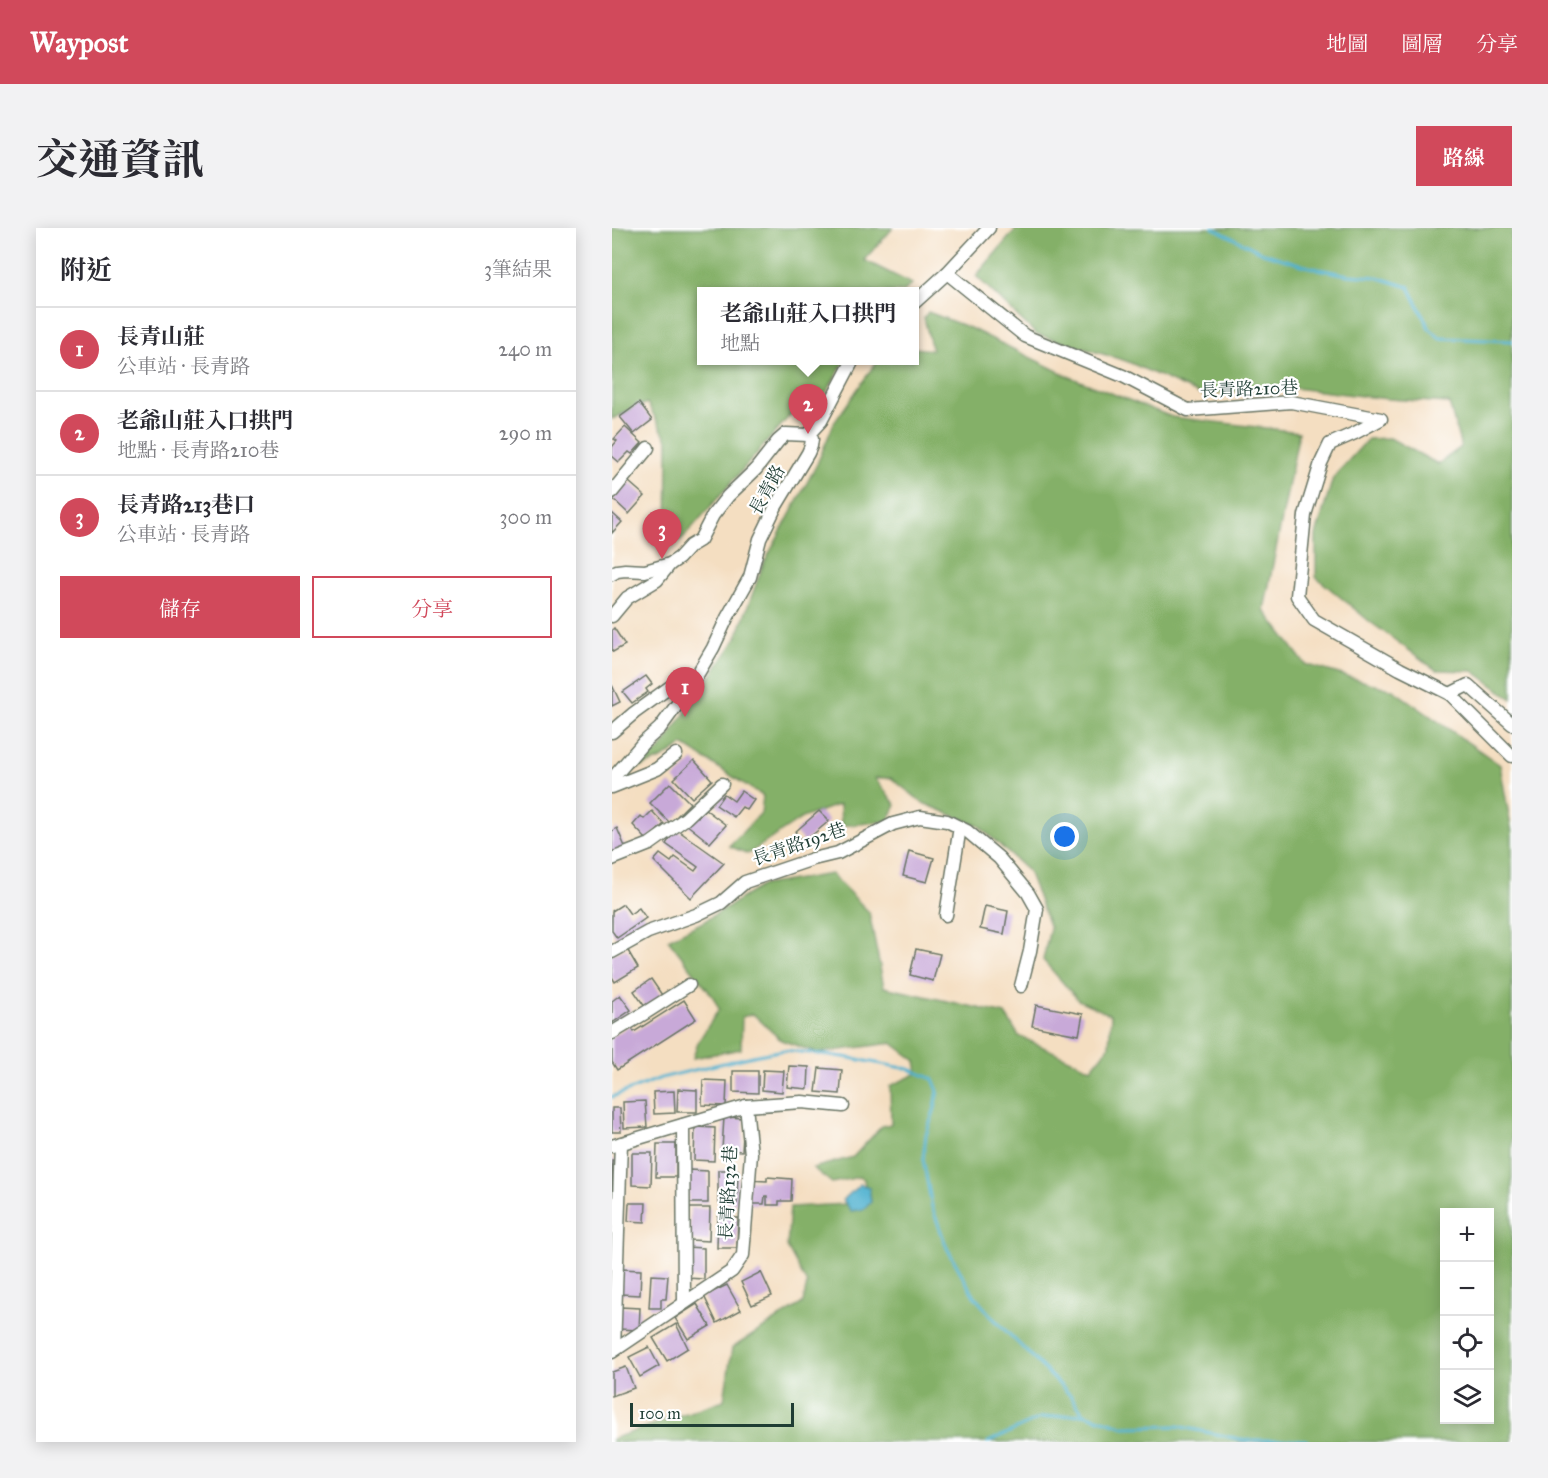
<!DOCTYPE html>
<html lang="zh-TW">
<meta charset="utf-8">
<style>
body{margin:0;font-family:"IM FELL Great Primer","Noto Serif TC",serif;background:#f2f2f3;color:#2b2b33}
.controls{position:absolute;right:18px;bottom:18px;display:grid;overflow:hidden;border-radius:0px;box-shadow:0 3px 15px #0003}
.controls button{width:54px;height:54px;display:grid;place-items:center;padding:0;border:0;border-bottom:2px solid #e1e1e2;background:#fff;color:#2b2b33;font:30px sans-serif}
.scale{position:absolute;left:18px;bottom:15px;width:164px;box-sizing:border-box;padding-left:6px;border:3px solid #1f3d34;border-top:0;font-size:16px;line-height:21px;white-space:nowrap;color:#1f3d34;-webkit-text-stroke:4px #fff;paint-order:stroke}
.you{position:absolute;left:453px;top:609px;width:21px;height:21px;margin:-15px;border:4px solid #fff;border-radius:50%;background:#1a73e8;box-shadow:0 0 0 9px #1a73e833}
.badge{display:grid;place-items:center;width:39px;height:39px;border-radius:50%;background:#d1495b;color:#fff;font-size:20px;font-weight:700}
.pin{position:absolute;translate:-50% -50px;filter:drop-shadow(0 2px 3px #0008)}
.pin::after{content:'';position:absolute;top:32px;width:21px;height:18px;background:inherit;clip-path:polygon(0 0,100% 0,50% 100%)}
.popup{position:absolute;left:85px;top:59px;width:222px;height:78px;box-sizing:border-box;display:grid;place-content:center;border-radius:0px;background:#fff;filter:drop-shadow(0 2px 4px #0005);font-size:20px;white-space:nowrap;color:#7c7c81}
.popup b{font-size:22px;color:#2b2b33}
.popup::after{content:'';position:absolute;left:50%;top:100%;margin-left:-12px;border:12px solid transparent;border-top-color:#fff}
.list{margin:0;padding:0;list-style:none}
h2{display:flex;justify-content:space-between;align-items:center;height:78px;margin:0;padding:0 24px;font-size:26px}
h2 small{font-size:20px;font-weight:400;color:#7c7c81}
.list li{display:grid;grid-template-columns:39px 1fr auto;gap:18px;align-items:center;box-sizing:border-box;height:84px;padding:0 24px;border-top:2px solid #e1e1e2}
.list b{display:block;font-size:22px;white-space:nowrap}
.list p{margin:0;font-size:20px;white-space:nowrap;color:#7c7c81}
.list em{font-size:20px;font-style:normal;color:#7c7c81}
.actions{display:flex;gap:12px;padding:18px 24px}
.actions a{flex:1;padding:14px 0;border:2px solid #d1495b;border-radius:0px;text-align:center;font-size:21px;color:#d1495b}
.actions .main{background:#d1495b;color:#fff}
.icon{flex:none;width:33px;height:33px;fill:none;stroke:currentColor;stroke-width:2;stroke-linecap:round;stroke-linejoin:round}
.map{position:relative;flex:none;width:900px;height:1214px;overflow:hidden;border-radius:0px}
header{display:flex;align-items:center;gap:36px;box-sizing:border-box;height:84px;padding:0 30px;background:#d1495b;color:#fff}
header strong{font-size:28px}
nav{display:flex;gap:33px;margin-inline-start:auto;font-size:21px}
.intro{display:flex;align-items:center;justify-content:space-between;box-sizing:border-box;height:144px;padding:0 36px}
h1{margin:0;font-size:42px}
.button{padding:15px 27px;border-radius:0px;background:#d1495b;color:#fff;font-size:21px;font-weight:700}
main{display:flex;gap:36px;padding:0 36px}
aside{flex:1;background:#fff;border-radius:0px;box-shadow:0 3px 15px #0003}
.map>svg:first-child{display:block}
.forest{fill:#84b067;stroke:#52764e;stroke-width:1.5;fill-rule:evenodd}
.water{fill:#51b2d0;stroke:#387882;stroke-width:1.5}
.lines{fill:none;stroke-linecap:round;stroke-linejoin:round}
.stream{stroke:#51b2d0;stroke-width:3}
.building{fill:#c8a9d8}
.minor-casing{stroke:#6a7565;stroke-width:15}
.minor{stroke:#fff;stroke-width:12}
.labels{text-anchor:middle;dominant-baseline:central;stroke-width:4.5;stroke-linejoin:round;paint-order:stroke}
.street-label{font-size:18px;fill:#1f3d34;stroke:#fff}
</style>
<header>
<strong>Waypost</strong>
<nav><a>地圖</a><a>圖層</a><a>分享</a></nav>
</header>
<div class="intro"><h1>交通資訊</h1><a class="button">路線</a></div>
<main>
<aside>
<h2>附近<small>3筆結果</small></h2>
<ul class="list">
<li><span class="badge">1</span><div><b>長青山莊</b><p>公車站 · 長青路</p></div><em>240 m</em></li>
<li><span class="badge">2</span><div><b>老爺山莊入口拱門</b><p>地點 · 長青路210巷</p></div><em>290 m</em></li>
<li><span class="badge">3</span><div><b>長青路213巷口</b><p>公車站 · 長青路</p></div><em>300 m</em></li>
</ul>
<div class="actions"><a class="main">儲存</a><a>分享</a></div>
</aside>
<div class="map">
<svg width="900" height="1214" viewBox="0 0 900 1214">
<rect width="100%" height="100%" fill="#fff"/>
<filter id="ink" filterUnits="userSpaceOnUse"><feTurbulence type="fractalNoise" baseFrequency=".0167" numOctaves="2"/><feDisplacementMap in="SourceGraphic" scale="12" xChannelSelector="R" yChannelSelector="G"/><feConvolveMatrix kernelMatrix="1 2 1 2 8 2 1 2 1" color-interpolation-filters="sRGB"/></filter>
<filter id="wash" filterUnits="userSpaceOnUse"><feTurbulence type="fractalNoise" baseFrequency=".008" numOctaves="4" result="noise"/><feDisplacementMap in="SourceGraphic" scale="24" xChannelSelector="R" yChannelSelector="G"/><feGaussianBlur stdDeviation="1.35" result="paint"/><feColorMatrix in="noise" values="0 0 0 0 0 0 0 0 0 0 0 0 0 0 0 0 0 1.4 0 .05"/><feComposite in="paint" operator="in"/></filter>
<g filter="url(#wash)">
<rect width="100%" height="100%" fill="#f4dec1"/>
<g class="forest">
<polygon points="0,0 281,0 252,32 300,56 291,64 89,64 89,132 233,133 201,186 180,185 71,310 55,319 56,213 35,175 0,191"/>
<polygon points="405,0 900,0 900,471 861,443 824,442 757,393 704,349 704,307 721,250 756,211 778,210 826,236 849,219 837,175 776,171 665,158 590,167 514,133 424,106 364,48"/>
<path d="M316,84L358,100L458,149L560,189L687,204L652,382L693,436L781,462L888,537L900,605V1214H0V1211L112,1172L120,1120L191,1075L195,1056L175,1019L178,979L255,975L252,951L247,949L220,955L201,940L241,929L270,898L279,896L278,858L306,845L304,833L280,815L206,825L169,812L141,786L130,789L129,821L81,830L86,814L107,781L101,769L56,711L91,694L151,657L219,646L257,684L272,759L393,786L407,808L479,841L497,818L499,787L466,772L431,732L438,700L416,643L367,598L311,575L279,550H263L284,577L276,593L229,598L228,576L190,590L136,626L117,618L149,585L151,568L71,517L51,530L17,544L47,523L124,411L151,337L205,236L222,195L265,133L302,132L303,120L320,122L312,90ZM832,984H878V1192H832Z"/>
</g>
<polygon class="water" points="248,956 257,959 259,974 252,981 239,983 231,972"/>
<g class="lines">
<g class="stream">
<polyline points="601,0 651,25 697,39 736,47 764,49 797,59 817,100 828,110 900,113"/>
<polyline points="0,869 49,850 141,828 172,822 232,829 297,841 321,851 326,863 323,880 314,907 311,931 320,979 335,1020 362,1068 380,1089 458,1167 472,1186 513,1199 565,1198 632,1212 694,1212 696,1214"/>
<polyline points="376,1214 428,1190 471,1186"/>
</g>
</g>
<g id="blocks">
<g class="building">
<polygon points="27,175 40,192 22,206 8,189"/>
<polygon points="13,199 30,215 20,226 17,224 7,234 0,228 0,219 5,213 2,211"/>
<polygon points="17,254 33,268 17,286 1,271"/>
<polygon points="0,285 10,294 0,305"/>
<polygon points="2,400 13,417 1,424 0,422 0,402"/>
<polygon points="34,448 40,456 34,461 36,464 20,475 11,464"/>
<polygon points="0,457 8,474 0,478"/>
<polygon points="82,532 100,552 80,570 62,551"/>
<polygon points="58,555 78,575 58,595 38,575"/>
<polygon points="129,563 142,572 135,582 130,579 122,589 104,577 112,566 122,573"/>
<polygon points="93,581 114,597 98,615 74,596 82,586 86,589"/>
<polygon points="40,583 52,596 35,612 21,597 29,588 32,591"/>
<polygon points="207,583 217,593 192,614 183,604"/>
<polygon points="5,600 14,621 0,626 0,603"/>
<polygon points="64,601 112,635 79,670 42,633 48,626 59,634 63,629 83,643 86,639 54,616"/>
<polygon points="297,623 322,630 315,654 291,648"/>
<polygon points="11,676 18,686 27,680 34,690 5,710 0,703 0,683"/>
<polygon points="373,678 396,683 392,706 368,701"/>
<polygon points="15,721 26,740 3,754 0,749 0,726"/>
<polygon points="304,721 328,726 321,753 298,747"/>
<polygon points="39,751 50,767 33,779 22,763"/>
<polygon points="8,767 19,782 0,795 0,773"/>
<polygon points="72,772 84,791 5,842 0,834 0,809 18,797 22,804"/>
<polygon points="424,777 471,786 467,807 420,798"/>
<polygon points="177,838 197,839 196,861 175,859"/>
<polygon points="207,840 230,842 228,866 204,864"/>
<polygon points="151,842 172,843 170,864 150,862"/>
<polygon points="121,843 146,843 146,865 121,864"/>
<polygon points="91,852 115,853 114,878 90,877"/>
<polygon points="66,861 85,862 85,884 65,884"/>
<polygon points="62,863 63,885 42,886 41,864"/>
<polygon points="33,873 35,899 12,900 11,874"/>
<polygon points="0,880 8,880 9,904 0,904"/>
<polygon points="112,889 132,890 130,923 110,922"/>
<polygon points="83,899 103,900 102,933 82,932"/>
<polygon points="45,916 64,916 64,949 44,949"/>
<polygon points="20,925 40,925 39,958 20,957"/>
<polygon points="0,932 4,932 3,971 0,971"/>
<polygon points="77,942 96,943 96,975 76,975"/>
<polygon points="106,942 126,942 125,975 106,974"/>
<polygon points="155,949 180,951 179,973 167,973 167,977 155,977 155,968 153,968 152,976 137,976 135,952 155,953"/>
<polygon points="17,975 34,975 33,994 16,993"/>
<polygon points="78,980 98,980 97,1013 78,1012"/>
<polygon points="106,989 126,990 125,1020 105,1020"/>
<polygon points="74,1019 92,1020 92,1051 74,1050"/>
<polygon points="9,1041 29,1042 28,1067 8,1066"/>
<polygon points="149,1044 160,1068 140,1077 129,1054"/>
<polygon points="39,1047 56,1048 54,1071 49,1071 49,1080 37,1080"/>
<polygon points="115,1057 129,1082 105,1095 92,1068"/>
<polygon points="85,1076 98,1098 76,1111 63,1090"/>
<polygon points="8,1079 28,1080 27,1102 7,1101"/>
<polygon points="64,1096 76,1120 55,1133 41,1110"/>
<polygon points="37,1119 47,1138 28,1149 17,1129"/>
<polygon points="14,1139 22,1160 0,1168 0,1144"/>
</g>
</g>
</g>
<g filter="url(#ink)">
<use href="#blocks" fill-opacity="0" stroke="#6a7565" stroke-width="1.5"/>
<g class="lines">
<defs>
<g id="minor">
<polyline points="335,45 413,108 511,148 576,182 679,174 769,191 743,205 718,216 709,235 693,287 685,368 702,392 788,441 838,466 856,457 900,496"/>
<polyline points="302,75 335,45 377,0"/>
<polyline points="196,207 209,193 241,132"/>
<polyline points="0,264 36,220"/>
<polyline points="0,346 5,343 13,342 33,343 58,336 67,330 78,318 88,312 101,287 116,268 144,241 166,213 174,206 196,207 200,211 199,218 196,225 164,278 148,311 138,349 115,390 101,420 78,459 48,500 31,515 0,551"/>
<polyline points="0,388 15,370 45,352 58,336"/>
<polyline points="838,466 900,528"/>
<polyline points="0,504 22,485 58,459 78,459"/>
<polyline points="0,559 45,541 64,526"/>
<polyline points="0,631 38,616 73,591 110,556"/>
<polyline points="334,687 348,599"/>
<polyline points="0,724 36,704 84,687 109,675 133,654 201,631 226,625 281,596 308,589 335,593 355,603 387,630 416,665 425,681 418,723 409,758"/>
<polyline points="0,805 33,785 77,757"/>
<polyline points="134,878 190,874 231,878"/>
<polyline points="71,897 72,1075"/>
<polyline points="0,918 134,878 139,926 131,1027 120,1043 0,1124"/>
<polyline points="2,1122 9,915"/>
</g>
</defs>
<use href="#minor" class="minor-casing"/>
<use href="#minor" class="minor"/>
</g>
</g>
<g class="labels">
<g class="street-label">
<text transform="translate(637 161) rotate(-2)">長青路210巷</text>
<text transform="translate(155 262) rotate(-61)">長青路</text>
<text transform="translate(187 616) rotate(-19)">長青路192巷</text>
<text transform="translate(116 965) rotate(-87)">長青路132巷</text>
</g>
</g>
</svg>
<div class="controls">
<button>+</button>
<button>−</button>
<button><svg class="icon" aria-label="locate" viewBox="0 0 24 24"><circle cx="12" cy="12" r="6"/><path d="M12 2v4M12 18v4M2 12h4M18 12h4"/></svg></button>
<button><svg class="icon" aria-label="layers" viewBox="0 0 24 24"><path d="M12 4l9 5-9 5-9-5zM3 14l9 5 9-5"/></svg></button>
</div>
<div class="scale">100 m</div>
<div class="you"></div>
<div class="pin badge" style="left:73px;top:489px">1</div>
<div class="pin badge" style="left:196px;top:206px">2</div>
<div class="popup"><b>老爺山莊入口拱門</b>地點</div>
<div class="pin badge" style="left:50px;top:331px">3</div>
</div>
</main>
